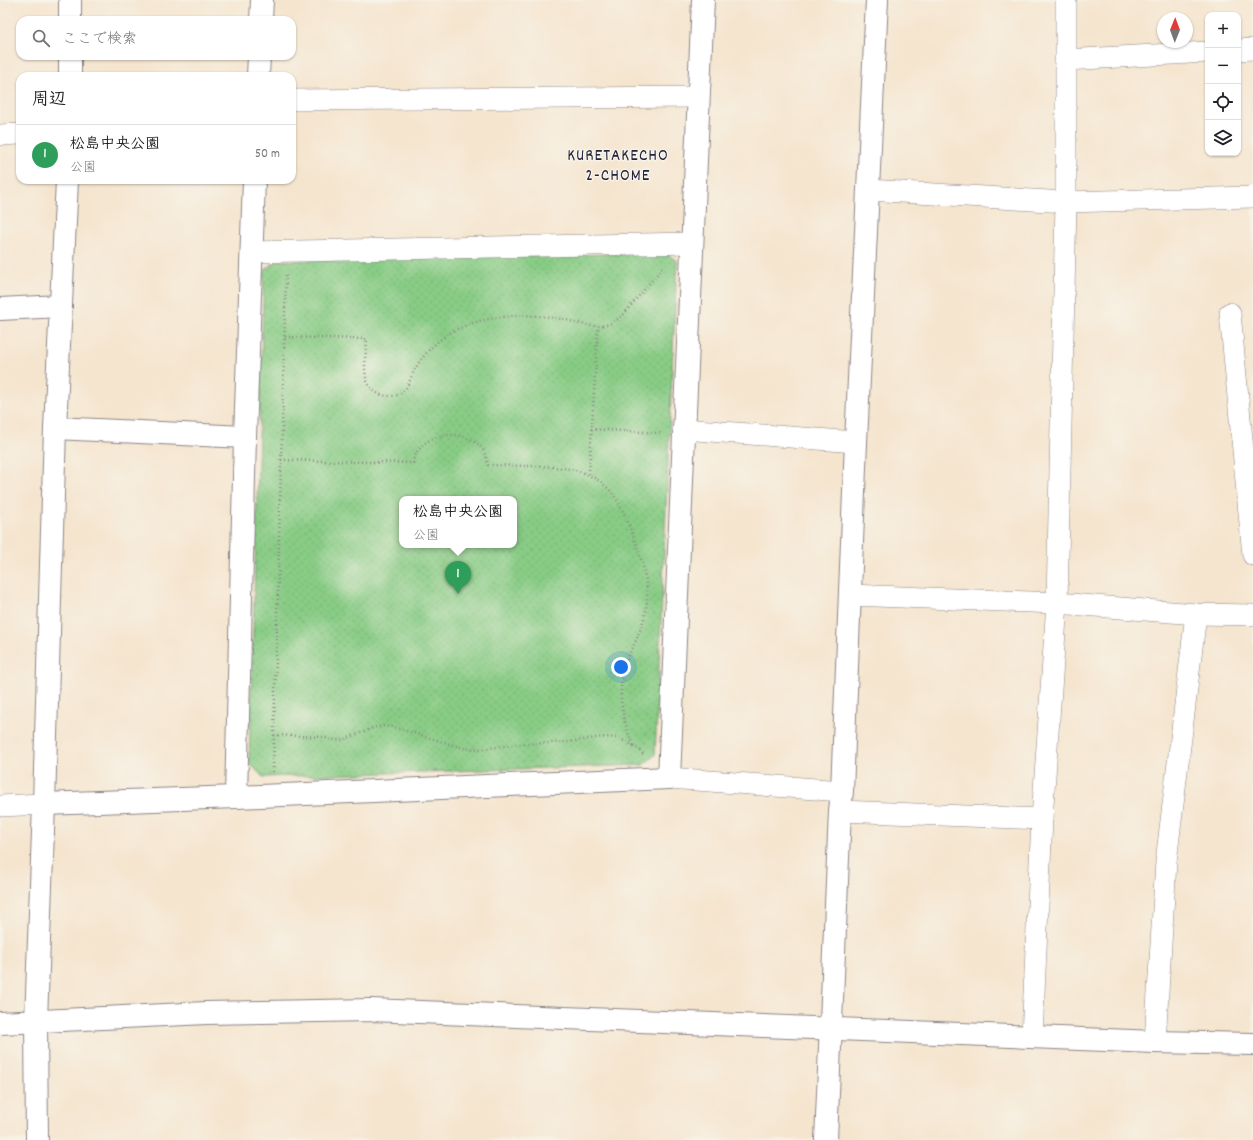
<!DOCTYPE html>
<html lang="ja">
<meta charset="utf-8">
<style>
body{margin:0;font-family:Dekko,"Klee One",sans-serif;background:#f6f6f6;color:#202124}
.controls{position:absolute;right:12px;top:12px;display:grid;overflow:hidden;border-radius:8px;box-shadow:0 1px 3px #0004}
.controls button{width:36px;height:36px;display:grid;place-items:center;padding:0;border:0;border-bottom:1px solid #e0e0e0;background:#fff;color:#202124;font:20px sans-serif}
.compass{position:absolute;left:1157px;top:12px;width:36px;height:36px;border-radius:50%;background:#fff;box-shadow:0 1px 3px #0004;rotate:1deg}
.you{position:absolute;left:621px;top:667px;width:14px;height:14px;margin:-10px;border:3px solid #fff;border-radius:50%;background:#1a73e8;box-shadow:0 0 0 6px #1a73e833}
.badge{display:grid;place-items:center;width:26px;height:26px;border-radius:50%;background:#2563eb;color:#fff;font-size:13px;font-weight:700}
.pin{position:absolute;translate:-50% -33px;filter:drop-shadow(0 1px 2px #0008)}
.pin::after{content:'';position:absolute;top:21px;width:14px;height:12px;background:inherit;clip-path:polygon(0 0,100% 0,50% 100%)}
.popup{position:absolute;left:399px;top:496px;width:118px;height:52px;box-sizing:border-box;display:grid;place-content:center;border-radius:8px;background:#fff;filter:drop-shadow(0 1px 3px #0005);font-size:13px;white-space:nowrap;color:#757577}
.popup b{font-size:15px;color:#202124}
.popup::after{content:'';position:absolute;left:50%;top:100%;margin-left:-8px;border:8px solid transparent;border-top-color:#fff}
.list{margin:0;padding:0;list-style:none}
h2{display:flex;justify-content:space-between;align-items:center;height:52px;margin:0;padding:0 16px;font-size:17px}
h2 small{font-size:13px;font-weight:400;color:#757577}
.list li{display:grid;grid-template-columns:26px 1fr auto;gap:12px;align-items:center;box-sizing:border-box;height:60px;padding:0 16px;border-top:1px solid #e0e0e0}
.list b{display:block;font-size:15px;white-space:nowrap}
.list p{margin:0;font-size:13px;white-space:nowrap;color:#757577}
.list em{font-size:13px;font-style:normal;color:#757577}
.icon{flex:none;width:22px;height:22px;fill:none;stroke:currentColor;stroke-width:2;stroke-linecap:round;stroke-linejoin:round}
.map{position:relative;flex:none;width:1253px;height:1140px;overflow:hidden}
.search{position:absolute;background:#fff;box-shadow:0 1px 3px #0004;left:16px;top:16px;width:280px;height:44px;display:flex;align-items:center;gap:10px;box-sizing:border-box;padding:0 14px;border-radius:12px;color:#757577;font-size:15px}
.panel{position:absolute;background:#fff;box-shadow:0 1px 3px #0004;left:16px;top:72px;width:280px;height:112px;border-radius:12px}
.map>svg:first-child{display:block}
.grass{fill:url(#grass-dots);stroke:#557760;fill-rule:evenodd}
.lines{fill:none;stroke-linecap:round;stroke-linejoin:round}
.street-casing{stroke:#8c8485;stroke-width:22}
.secondary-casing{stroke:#8c8485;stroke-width:24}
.path{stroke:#8c8485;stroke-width:2.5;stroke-dasharray:1 3;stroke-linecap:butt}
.street{stroke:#fff;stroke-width:21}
.secondary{stroke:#fff;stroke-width:22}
.labels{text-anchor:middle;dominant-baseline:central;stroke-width:3;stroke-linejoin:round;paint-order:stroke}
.neighbourhood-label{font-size:17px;letter-spacing:1px;fill:#22223b;stroke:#f7f3e8}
</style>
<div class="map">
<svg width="1253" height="1140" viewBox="0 0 1253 1140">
<defs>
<pattern id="grass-dots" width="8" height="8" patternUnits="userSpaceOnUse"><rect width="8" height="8" fill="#88cc85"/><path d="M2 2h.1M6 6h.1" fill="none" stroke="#75af74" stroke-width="1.8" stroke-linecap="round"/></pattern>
</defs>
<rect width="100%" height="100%" fill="#f7f3e8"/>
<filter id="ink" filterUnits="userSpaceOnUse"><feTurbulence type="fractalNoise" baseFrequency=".025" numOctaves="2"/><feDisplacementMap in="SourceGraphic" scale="8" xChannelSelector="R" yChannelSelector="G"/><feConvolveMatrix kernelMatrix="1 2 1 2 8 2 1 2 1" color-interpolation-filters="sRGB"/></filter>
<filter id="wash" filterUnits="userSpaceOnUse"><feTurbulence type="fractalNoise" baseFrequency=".012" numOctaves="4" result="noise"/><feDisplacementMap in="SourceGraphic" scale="16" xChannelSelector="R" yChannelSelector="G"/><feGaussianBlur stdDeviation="0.9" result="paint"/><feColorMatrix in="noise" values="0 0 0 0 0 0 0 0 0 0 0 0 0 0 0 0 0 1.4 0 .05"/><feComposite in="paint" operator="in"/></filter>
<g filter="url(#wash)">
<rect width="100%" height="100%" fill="#f5e5cf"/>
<path class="grass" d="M666,253L677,261L655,755L643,765L263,777L249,763L264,271L276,261ZM402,499H514V545H402Z"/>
</g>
<g filter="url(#ink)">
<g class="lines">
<defs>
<g id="street">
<polyline points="1238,50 1253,49"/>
<polyline points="1065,60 1208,52"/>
<polyline points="292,100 698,97"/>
<polyline points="0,135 20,134"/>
<polyline points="868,190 1066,202 1253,197"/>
<polyline points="251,252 692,243"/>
<polyline points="1230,313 1253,555"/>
<polyline points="683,429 856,442"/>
<polyline points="850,595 1057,603 1196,614 1253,615"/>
<polyline points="669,778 842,791"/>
<polyline points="0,806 44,804"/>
<polyline points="840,811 1042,819"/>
<polyline points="1032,1037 1042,819 1057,603 1066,202 1066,0"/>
<polyline points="1155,1042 1166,862 1196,614"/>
</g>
<g id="secondary">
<polyline points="70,20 70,0"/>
<polyline points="261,20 262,0"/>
<polyline points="70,76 70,56"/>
<polyline points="258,76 259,56"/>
<polyline points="0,309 61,306"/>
<polyline points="55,428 245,437"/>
<polyline points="236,797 245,437 254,180"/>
<polyline points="44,804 236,797 669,778 703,0"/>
<polyline points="0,1023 206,1013 371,1010 1155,1042 1253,1044"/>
<polyline points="37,1140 36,1021 44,804 55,428 67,180"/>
<polyline points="826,1140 840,811 842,791 856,442 877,0"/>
</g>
</defs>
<use href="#street" class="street-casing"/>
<use href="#secondary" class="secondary-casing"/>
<g class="path">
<path d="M285,337L367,339C366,357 358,388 382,395C388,396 394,397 399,394C409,389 410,377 415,369C435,335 465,321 503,317C520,315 538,315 555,318C580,321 601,336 623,315L663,267"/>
<polyline points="591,429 661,433"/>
<path d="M281,460L413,463C414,458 415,453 419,449C434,430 469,430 483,450C486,455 487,460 488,465C503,465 519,466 534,466C567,467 597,469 617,500C624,512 629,525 634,538C642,560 650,586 646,609C643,627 634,644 627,660C616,686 621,722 634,746"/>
<polyline points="589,474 598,326"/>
<path d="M274,735L323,737L331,740H343L373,728L382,726L394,727L463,748C483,751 504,745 524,744C539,743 553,743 567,742C582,741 602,735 616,738C628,741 636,747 645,756"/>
<polyline points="273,772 286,274"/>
</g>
<use href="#street" class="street"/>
<use href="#secondary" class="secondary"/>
</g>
</g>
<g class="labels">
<g class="neighbourhood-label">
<text x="618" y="157">KURETAKECHO<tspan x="618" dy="20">2-CHOME</tspan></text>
</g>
</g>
</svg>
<div class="controls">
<button>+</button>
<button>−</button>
<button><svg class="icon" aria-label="locate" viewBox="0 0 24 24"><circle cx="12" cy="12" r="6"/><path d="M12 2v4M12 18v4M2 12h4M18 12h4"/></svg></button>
<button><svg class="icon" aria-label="layers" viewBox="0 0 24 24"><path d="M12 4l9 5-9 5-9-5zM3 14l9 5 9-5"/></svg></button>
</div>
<svg class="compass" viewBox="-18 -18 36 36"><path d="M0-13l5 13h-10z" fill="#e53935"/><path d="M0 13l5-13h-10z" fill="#757577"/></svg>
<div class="you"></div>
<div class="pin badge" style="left:458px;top:594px;background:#2e9e5b">1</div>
<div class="popup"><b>松島中央公園</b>公園</div>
<div class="search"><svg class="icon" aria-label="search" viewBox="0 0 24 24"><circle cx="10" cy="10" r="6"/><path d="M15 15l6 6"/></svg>ここで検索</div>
<section class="panel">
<h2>周辺<small></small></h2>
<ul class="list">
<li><span class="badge" style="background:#2e9e5b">1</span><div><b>松島中央公園</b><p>公園</p></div><em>50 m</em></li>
</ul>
</section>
</div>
